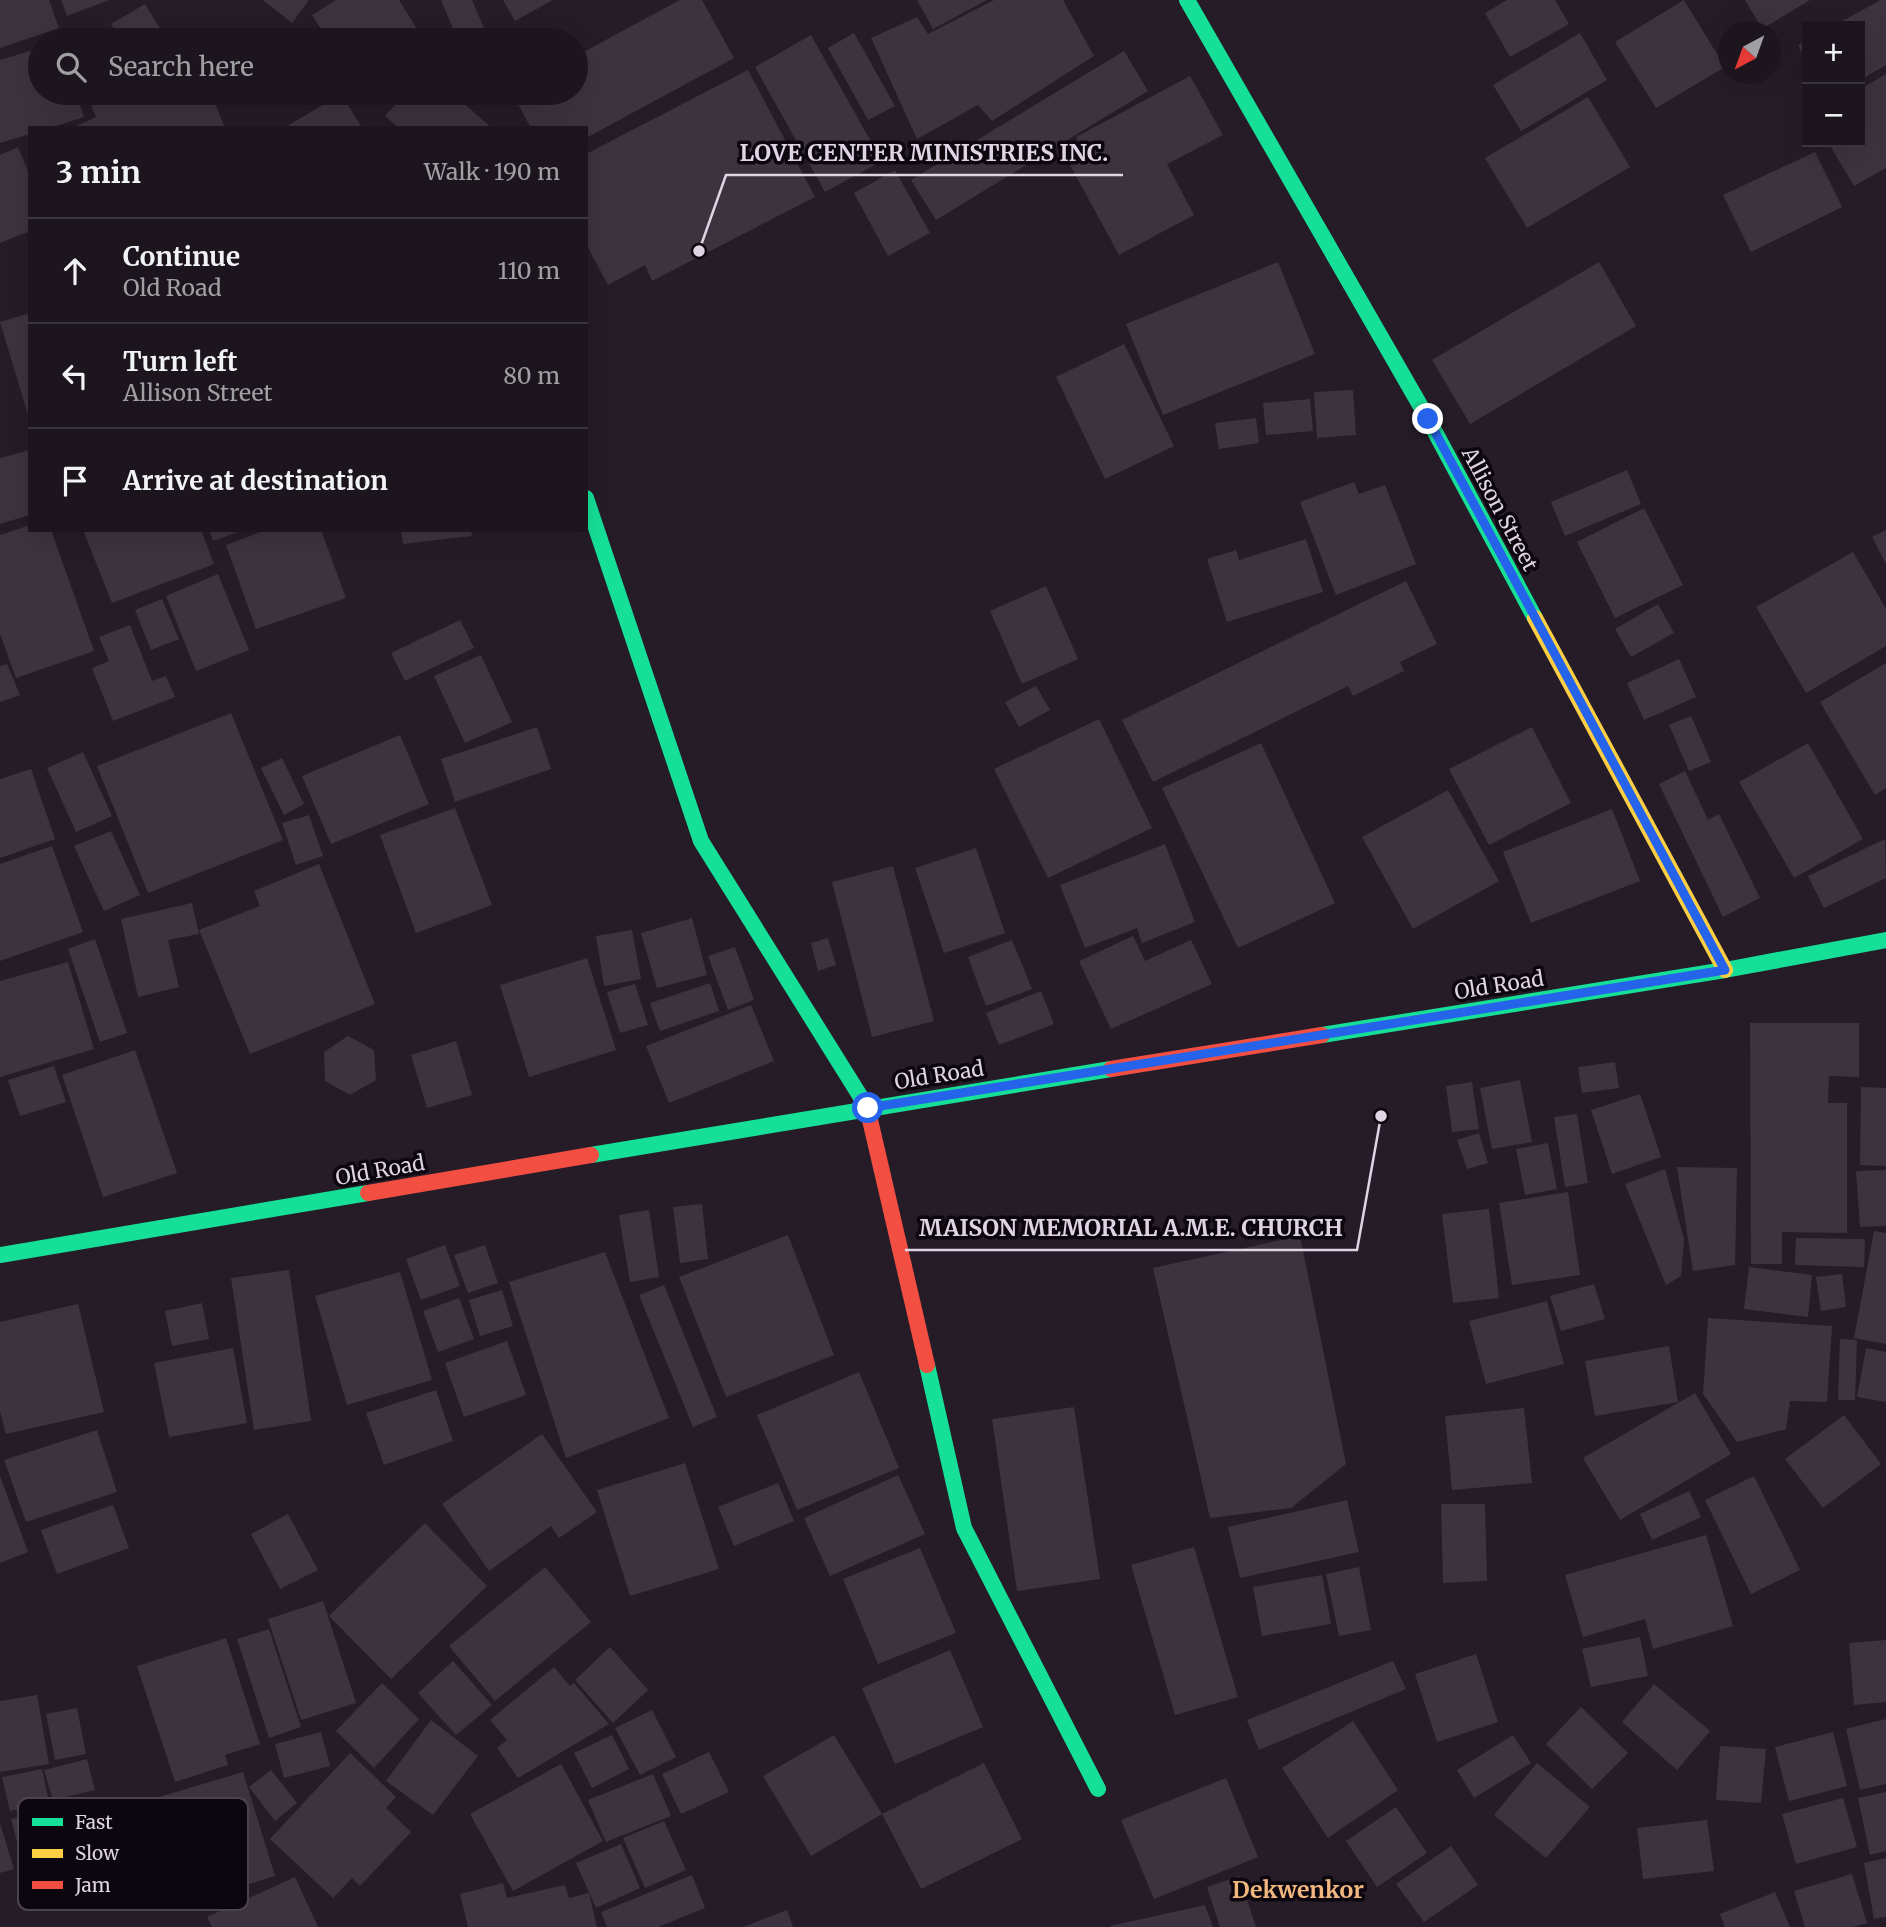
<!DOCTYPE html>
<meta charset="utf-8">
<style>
body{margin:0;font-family:Merriweather,serif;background:#29222b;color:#f1f3f6}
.controls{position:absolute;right:21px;top:21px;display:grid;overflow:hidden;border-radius:0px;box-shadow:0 7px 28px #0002}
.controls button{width:63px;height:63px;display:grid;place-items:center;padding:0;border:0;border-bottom:2px solid #3a343c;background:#1c151e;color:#f1f3f6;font:35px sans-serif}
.compass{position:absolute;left:1718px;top:21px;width:63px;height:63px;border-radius:50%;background:#1c151e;box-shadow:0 7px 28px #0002;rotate:221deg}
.stop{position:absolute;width:21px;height:21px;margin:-16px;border:5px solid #2563eb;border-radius:50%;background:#fff}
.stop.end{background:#2563eb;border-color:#fff;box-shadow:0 2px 7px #0008}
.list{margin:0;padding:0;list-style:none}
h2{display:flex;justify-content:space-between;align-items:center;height:91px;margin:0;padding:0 28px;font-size:30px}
h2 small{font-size:23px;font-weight:400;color:#a09fa4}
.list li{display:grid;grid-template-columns:46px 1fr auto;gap:21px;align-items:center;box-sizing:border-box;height:105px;padding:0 28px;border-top:2px solid #3a343c}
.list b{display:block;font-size:26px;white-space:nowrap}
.list p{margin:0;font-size:23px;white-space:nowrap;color:#a09fa4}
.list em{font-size:23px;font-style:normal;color:#a09fa4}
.icon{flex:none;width:38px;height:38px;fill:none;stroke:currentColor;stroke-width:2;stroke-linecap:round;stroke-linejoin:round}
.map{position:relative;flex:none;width:1886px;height:1927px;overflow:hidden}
.search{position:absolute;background:#1c151e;box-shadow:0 7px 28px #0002;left:28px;top:28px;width:560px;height:77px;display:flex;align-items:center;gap:18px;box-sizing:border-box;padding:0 24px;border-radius:38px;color:#a09fa4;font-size:26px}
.panel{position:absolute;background:#1c151e;box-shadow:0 7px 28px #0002;left:28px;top:126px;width:560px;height:406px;border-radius:0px}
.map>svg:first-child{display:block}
.building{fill:#3d333e}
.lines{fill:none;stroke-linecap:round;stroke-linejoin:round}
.fast{stroke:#16e098;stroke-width:16}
.slow{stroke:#ffcf43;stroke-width:16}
.jam{stroke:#f24e42;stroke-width:16}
.route{stroke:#2563eb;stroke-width:9}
.labels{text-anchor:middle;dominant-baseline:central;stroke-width:7;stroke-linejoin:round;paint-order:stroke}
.street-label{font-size:21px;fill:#dfd4e4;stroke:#0c060f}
.neighbourhood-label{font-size:23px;font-weight:bold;fill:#f2b77f;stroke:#0c060f}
.key{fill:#0c060f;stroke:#4b444f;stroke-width:2}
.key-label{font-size:19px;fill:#dfd4e4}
.leader{fill:none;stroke:#dfd4e4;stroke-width:2.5}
.callout-dot{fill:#dfd4e4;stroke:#0c060f;stroke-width:2.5}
.callout-label{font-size:23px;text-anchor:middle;font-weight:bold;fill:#dfd4e4;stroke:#0c060f;stroke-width:7;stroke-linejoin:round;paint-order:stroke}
</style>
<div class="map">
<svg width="1886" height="1927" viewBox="0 0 1886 1927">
<rect width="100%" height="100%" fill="#251c28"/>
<g class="building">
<polygon points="0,0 49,0 59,28 0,48"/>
<polygon points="61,0 109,0 67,16"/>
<polygon points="263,0 309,0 292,23"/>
<polygon points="336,0 399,0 417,29 399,40 328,40 312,15"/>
<polygon points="441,0 472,0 489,40 458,40"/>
<polygon points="503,0 553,0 515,21"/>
<polygon points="680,0 702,0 734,58 586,138 586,128 531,128 512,93 576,93 576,56"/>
<polygon points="917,0 987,0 933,29"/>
<polygon points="994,0 1063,0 1094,56 992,121 978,105 917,139 871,38 917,17 928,34"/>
<polygon points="1507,0 1555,0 1569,24 1510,57 1485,13"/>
<polygon points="1684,0 1725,67 1656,108 1615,42"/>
<polygon points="1745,0 1810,0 1762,29"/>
<polygon points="1881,0 1886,0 1886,65 1860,80 1860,26 1833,26"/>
<polygon points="145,4 166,38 163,40 121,40 111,24"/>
<polygon points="854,33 895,106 868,120 828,48"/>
<polygon points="1580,33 1607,80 1521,131 1493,85"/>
<polygon points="811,35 882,161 825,192 755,67"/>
<polygon points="1807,40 1807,63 1798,45"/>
<polygon points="40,48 40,93 76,93 84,117 50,128 30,128 30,134 0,143 0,60"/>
<polygon points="1124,51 1148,91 936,220 911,180"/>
<polygon points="748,70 815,197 652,281 645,265 608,285 586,244 586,154"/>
<polygon points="1886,74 1886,168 1854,186 1828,142 1860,142 1860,89"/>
<polygon points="1190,76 1223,135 1167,164 1194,215 1119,255 1063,152 1079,143 1076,137"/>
<polygon points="86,93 211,93 225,128 72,128 96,117"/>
<polygon points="406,93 452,93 492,128 399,128 385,116"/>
<polygon points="341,94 362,128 284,128"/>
<polygon points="1588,97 1630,167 1527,228 1485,158"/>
<polygon points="18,147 30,176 30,231 0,243 0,155"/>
<polygon points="1815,152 1842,207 1751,252 1723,195"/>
<polygon points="895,170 930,233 888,256 854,193"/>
<polygon points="1278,262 1315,354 1163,415 1126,324"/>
<polygon points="1599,262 1636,326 1470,424 1432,360"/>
<polygon points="30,313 30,418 29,418 0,322"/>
<polygon points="1124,344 1174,446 1105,479 1056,377"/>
<polygon points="1353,390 1356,435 1317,438 1314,392"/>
<polygon points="1310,399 1313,431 1266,435 1263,403"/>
<polygon points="1256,418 1259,443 1219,449 1215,423"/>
<polygon points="30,450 30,515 0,524 0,458"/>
<polygon points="1627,470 1641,504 1565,536 1551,502"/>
<polygon points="1354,482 1359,494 1385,485 1416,564 1336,595 1300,502"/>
<polygon points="1644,508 1683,585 1615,618 1577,542"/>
<polygon points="30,525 30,530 51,530 94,651 16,678 0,634 0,535"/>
<polygon points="83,530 201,530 214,564 112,603"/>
<polygon points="209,530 241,530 241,531 213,541"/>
<polygon points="266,530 321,530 346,598 256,629 226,545"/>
<polygon points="401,530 471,530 472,536 403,544"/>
<polygon points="1886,530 1886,564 1872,537"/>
<polygon points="1306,539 1323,592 1227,622 1207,559 1236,550 1239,560"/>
<polygon points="1853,552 1886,609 1886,646 1806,693 1756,607"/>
<polygon points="218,574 249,650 196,671 166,596"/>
<polygon points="1406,581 1437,644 1400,662 1404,671 1353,696 1348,686 1153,782 1122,720"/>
<polygon points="1046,586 1078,659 1022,684 990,611"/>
<polygon points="162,599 179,639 151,650 135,610"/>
<polygon points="1658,604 1674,633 1631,657 1615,629"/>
<polygon points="460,620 474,648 405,681 391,653"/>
<polygon points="130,625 152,681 166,676 175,697 113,721 92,668 109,661 99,637"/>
<polygon points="481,655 512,722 465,743 434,676"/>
<polygon points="1679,659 1696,697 1644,720 1627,683"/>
<polygon points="1886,663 1886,788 1875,795 1820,702"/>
<polygon points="7,664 20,695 0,702 0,666"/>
<polygon points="1036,686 1050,710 1019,727 1005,702"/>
<polygon points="231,713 283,840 148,893 97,766"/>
<polygon points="1691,716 1711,762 1689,771 1669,725"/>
<polygon points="1099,719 1152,828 1048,878 994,769"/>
<polygon points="537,727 551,769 455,802 441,759"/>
<polygon points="1532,727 1571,803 1489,845 1449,769"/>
<polygon points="400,735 429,804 331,844 302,776"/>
<polygon points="1261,743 1335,903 1238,948 1162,788"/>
<polygon points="1808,743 1863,839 1794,878 1739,782"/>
<polygon points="83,752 112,816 76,832 47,768"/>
<polygon points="282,758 304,804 284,815 261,768"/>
<polygon points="31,769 55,839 0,858 0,779"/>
<polygon points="1685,771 1708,820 1719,814 1760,898 1723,917 1659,784"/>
<polygon points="1448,790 1499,881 1413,929 1362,837"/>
<polygon points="455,808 492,905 416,933 380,835"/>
<polygon points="1612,809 1640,881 1531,923 1503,852"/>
<polygon points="309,815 323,856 296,865 282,823"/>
<polygon points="111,831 140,895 104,911 74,846"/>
<polygon points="1885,839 1886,878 1824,908 1808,876"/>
<polygon points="1165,844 1195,922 1142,943 1137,928 1085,948 1060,885"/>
<polygon points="52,846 83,932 0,961 0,864"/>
<polygon points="976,848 1005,933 944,953 915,868"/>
<polygon points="319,864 375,1004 250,1054 199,930 260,906 254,891"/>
<polygon points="893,866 934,1021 872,1037 832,882"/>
<polygon points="192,903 199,934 168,940 179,987 138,997 121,919"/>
<polygon points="692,918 707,975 657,988 641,933"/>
<polygon points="632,930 641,979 604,986 596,936"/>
<polygon points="1133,936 1145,961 1191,940 1212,984 1111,1029 1079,961"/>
<polygon points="828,938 836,965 818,971 811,943"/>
<polygon points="95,939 127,1033 100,1042 68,949"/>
<polygon points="1012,940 1032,989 986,1006 968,957"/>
<polygon points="735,947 754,1000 728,1010 708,956"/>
<polygon points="587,958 616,1050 529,1077 500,985"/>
<polygon points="68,962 94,1049 0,1077 0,981"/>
<polygon points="710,983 719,1011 660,1031 650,1003"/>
<polygon points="635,984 648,1025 620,1033 607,992"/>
<polygon points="1041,991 1054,1024 999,1045 986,1013"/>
<polygon points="751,1005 774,1061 669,1103 646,1046"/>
<polygon points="1750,1023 1859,1023 1859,1077 1829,1076 1828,1103 1847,1103 1847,1233 1782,1232 1782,1264 1751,1264"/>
<polygon points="348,1036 374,1050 376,1080 350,1095 325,1081 324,1052"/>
<polygon points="456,1041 472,1095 427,1108 411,1055"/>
<polygon points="135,1050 177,1173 103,1197 62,1075"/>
<polygon points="1615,1062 1619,1088 1582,1093 1578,1067"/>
<polygon points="54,1066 66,1102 20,1116 8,1080"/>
<polygon points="1520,1080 1532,1142 1492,1149 1480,1088"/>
<polygon points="1472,1082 1479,1129 1452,1132 1446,1086"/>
<polygon points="1861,1087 1886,1088 1886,1166 1860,1165"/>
<polygon points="1640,1094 1661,1157 1612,1174 1591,1110"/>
<polygon points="1577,1114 1588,1183 1565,1187 1554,1117"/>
<polygon points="1479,1133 1488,1163 1467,1169 1457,1140"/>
<polygon points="1548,1143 1557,1189 1525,1195 1516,1149"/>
<polygon points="1677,1167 1737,1168 1735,1265 1693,1271"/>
<polygon points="1665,1169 1684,1239 1681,1276 1666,1285 1625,1184"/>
<polygon points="1886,1170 1886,1226 1860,1227 1856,1171"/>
<polygon points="1568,1192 1580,1275 1512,1285 1499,1203"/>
<polygon points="702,1204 708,1259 680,1263 673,1207"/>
<polygon points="1489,1209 1499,1298 1453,1303 1442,1214"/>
<polygon points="649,1210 659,1277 630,1282 619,1215"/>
<polygon points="1874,1231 1886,1233 1886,1344 1854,1338"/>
<polygon points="788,1235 834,1355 726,1397 679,1277"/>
<polygon points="1300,1236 1346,1464 1291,1508 1210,1518 1153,1268"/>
<polygon points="1796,1238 1865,1239 1864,1267 1795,1265"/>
<polygon points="445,1245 460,1286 421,1300 406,1259"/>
<polygon points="485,1245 498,1283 468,1293 454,1255"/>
<polygon points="605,1252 669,1418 566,1458 509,1282"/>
<polygon points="1749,1267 1812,1275 1808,1317 1744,1309"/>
<polygon points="289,1270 311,1421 254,1430 231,1278"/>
<polygon points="400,1272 432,1380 347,1405 315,1296"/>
<polygon points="1842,1274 1846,1307 1821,1311 1816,1277"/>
<polygon points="1594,1284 1605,1319 1561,1331 1550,1296"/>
<polygon points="664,1285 717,1417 693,1427 639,1295"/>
<polygon points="502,1290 513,1326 480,1336 469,1300"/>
<polygon points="459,1298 474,1339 438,1352 423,1311"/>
<polygon points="1547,1301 1564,1364 1486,1384 1469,1321"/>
<polygon points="202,1303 209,1339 172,1346 165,1311"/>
<polygon points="78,1304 104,1412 6,1434 0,1411 0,1322"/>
<polygon points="1708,1318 1832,1326 1827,1402 1790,1401 1786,1429 1737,1442 1703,1394"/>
<polygon points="1840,1339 1857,1340 1855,1400 1838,1400"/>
<polygon points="507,1341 526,1395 464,1417 445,1363"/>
<polygon points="1669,1346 1678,1402 1595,1416 1585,1361"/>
<polygon points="233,1348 247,1423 169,1437 154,1363"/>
<polygon points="1866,1348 1886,1352 1886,1402 1857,1397"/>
<polygon points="859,1372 899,1468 797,1510 757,1415"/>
<polygon points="436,1390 453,1441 384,1465 366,1413"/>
<polygon points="1695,1393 1731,1454 1620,1520 1583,1458"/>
<polygon points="1074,1407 1100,1579 1017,1591 992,1419"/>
<polygon points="1524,1408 1532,1483 1452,1490 1445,1416"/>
<polygon points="1844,1415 1881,1464 1823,1508 1785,1459"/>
<polygon points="97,1430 117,1492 26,1522 4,1460"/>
<polygon points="542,1434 597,1512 559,1538 551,1526 489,1571 442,1504"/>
<polygon points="685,1463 719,1569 630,1596 597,1490"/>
<polygon points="898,1475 925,1534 830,1576 804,1518"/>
<polygon points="0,1476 28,1552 0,1563"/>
<polygon points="1754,1476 1800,1570 1751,1594 1705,1500"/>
<polygon points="778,1483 794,1521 734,1546 718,1507"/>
<polygon points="1689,1491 1701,1517 1652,1540 1640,1514"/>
<polygon points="1347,1500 1359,1552 1240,1578 1228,1527"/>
<polygon points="1441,1504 1485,1504 1487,1581 1443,1583"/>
<polygon points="113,1505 129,1548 57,1574 41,1530"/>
<polygon points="288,1514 318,1570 280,1589 251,1534"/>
<polygon points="425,1523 487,1586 391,1679 329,1616"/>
<polygon points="1706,1535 1733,1626 1653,1649 1645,1619 1583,1637 1565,1575"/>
<polygon points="1194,1547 1238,1697 1175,1715 1131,1565"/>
<polygon points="920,1548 956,1633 878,1664 843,1579"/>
<polygon points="545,1567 591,1622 495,1701 449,1646"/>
<polygon points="1359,1567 1371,1630 1339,1636 1326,1574"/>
<polygon points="1322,1575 1331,1624 1262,1636 1253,1587"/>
<polygon points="323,1601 356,1703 301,1720 268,1619"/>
<polygon points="269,1629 301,1727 269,1738 237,1639"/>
<polygon points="1640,1637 1648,1676 1591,1687 1582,1649"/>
<polygon points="226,1638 260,1744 225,1755 228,1765 175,1782 137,1666"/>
<polygon points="1886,1640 1886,1702 1854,1705 1849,1643"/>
<polygon points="610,1647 648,1690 613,1723 575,1680"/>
<polygon points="950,1650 983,1727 895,1764 862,1688"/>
<polygon points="1476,1654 1498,1722 1437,1742 1415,1674"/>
<polygon points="453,1661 492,1705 456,1735 418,1693"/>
<polygon points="1393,1661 1406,1689 1259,1750 1247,1720"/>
<polygon points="554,1667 570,1686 574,1683 609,1724 518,1778 497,1748 507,1740 490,1720"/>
<polygon points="382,1683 419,1719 374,1768 336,1731"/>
<polygon points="1654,1684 1710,1731 1677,1770 1622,1722"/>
<polygon points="37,1695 49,1764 0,1772 0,1701"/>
<polygon points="1581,1707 1628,1753 1592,1789 1546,1744"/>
<polygon points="77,1708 86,1754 55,1760 46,1714"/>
<polygon points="652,1710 676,1757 640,1775 615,1728"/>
<polygon points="1886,1719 1886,1784 1860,1790 1846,1729"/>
<polygon points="431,1720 478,1756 433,1815 386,1781"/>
<polygon points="1353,1721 1398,1790 1328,1838 1282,1768"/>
<polygon points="321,1732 330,1766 284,1778 275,1744"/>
<polygon points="1833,1732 1847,1786 1789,1801 1775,1747"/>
<polygon points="612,1735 629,1769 592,1788 574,1753"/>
<polygon points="834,1735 882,1814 811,1856 763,1776"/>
<polygon points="1513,1735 1531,1763 1474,1798 1457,1770"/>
<polygon points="1720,1746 1766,1749 1761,1803 1716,1800"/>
<polygon points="709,1752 729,1792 681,1814 662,1774"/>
<polygon points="350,1753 396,1797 386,1808 411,1832 360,1886 352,1878 333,1898 270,1839"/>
<polygon points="87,1759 95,1790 53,1800 44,1770"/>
<polygon points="984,1763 1022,1839 921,1889 882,1814"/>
<polygon points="1537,1763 1590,1807 1546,1858 1494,1815"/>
<polygon points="561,1764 603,1841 513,1891 470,1814"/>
<polygon points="42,1769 49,1802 10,1811 2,1777"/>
<polygon points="271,1770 297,1803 275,1821 249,1787"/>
<polygon points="243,1772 275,1876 183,1905 149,1800"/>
<polygon points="653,1774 671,1816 606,1842 588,1800"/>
<polygon points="1226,1778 1258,1857 1154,1899 1121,1820"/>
<polygon points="1886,1792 1886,1851 1870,1855 1858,1798"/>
<polygon points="1843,1798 1857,1847 1796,1864 1782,1814"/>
<polygon points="61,1807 72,1848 22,1860 11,1819"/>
<polygon points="1396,1807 1427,1853 1377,1887 1346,1841"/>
<polygon points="1707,1820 1714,1871 1643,1879 1637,1828"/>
<polygon points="664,1821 686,1870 645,1888 623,1838"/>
<polygon points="0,1823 14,1869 0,1873"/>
<polygon points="621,1844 640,1888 596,1908 576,1863"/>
<polygon points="1451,1846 1478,1885 1424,1922 1396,1884"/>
<polygon points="1886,1858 1886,1917 1874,1919 1864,1863"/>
<polygon points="1852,1874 1867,1923 1853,1927 1805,1927 1794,1891"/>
<polygon points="692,1875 705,1908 658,1927 607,1927 601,1912"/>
<polygon points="1239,1876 1256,1927 1220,1927 1207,1887"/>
<polygon points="295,1877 318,1927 212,1927 207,1917"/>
<polygon points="503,1883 507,1898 565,1885 569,1898 589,1893 597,1927 468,1927 460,1894"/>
<polygon points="1775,1892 1790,1927 1725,1927 1720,1914"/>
<polygon points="1205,1905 1213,1927 1110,1927 1110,1926"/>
<polygon points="787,1910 793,1927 743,1927"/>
</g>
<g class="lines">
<g class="fast">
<polyline points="1187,0 1428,419 1535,618"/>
<polyline points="586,498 701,841 867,1107"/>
<polyline points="1322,1035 1725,970 1886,940"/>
<polyline points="591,1155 1111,1069"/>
<polyline points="0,1255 368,1193"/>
<polyline points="927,1365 964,1528 1098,1789"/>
</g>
<polyline class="slow" points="1535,618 1725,970"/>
<g class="jam">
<polyline points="1111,1069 1322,1035"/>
<polyline points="867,1107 927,1365"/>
<polyline points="368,1193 591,1155"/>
</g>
</g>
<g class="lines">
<polyline class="route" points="868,1108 1725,970 1428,419"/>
</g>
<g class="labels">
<g class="street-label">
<text transform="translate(1500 509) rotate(62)">Allison Street</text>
<text transform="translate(1499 985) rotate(-9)">Old Road</text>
<text transform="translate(939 1075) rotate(-9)">Old Road</text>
<text transform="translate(380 1170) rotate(-10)">Old Road</text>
</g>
<g class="neighbourhood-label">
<text x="1298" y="1889">Dekwenkor</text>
</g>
</g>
<rect x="18" y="1798" width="230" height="112" rx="10" class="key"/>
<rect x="32" y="1818" width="31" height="8" fill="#16e098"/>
<rect x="32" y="1849" width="31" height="9" fill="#ffcf43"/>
<rect x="32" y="1881" width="31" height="8" fill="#f24e42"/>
<g class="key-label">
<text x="75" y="1829">Fast</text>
<text x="75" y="1860">Slow</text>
<text x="75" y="1892">Jam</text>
</g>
<path class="leader" d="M699 251L726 175H1123M1381 1116L1357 1250H905"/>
<g class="callout-dot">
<circle cx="699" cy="251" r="7"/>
<circle cx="1381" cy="1116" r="7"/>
</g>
<g class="callout-label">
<text x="924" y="161">LOVE CENTER MINISTRIES INC.</text>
<text x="1131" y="1236">MAISON MEMORIAL A.M.E. CHURCH</text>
</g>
</svg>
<div class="controls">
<button>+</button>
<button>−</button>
</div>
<svg class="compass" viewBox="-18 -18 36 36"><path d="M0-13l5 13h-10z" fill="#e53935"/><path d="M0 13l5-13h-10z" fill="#a09fa4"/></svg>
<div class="stop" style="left:868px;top:1108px"></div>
<div class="stop end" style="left:1428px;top:419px"></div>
<div class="search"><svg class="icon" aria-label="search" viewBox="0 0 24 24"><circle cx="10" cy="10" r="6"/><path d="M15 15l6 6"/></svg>Search here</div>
<section class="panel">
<h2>3 min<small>Walk · 190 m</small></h2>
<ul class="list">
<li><svg class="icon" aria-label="ahead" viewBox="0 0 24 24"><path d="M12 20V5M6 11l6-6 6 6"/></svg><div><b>Continue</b><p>Old Road</p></div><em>110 m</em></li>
<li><svg class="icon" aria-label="left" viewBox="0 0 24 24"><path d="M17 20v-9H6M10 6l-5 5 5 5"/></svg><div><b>Turn left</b><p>Allison Street</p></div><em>80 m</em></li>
<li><svg class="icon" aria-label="arrive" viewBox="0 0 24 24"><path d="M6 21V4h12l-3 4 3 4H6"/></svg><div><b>Arrive at destination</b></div></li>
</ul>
</section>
</div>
